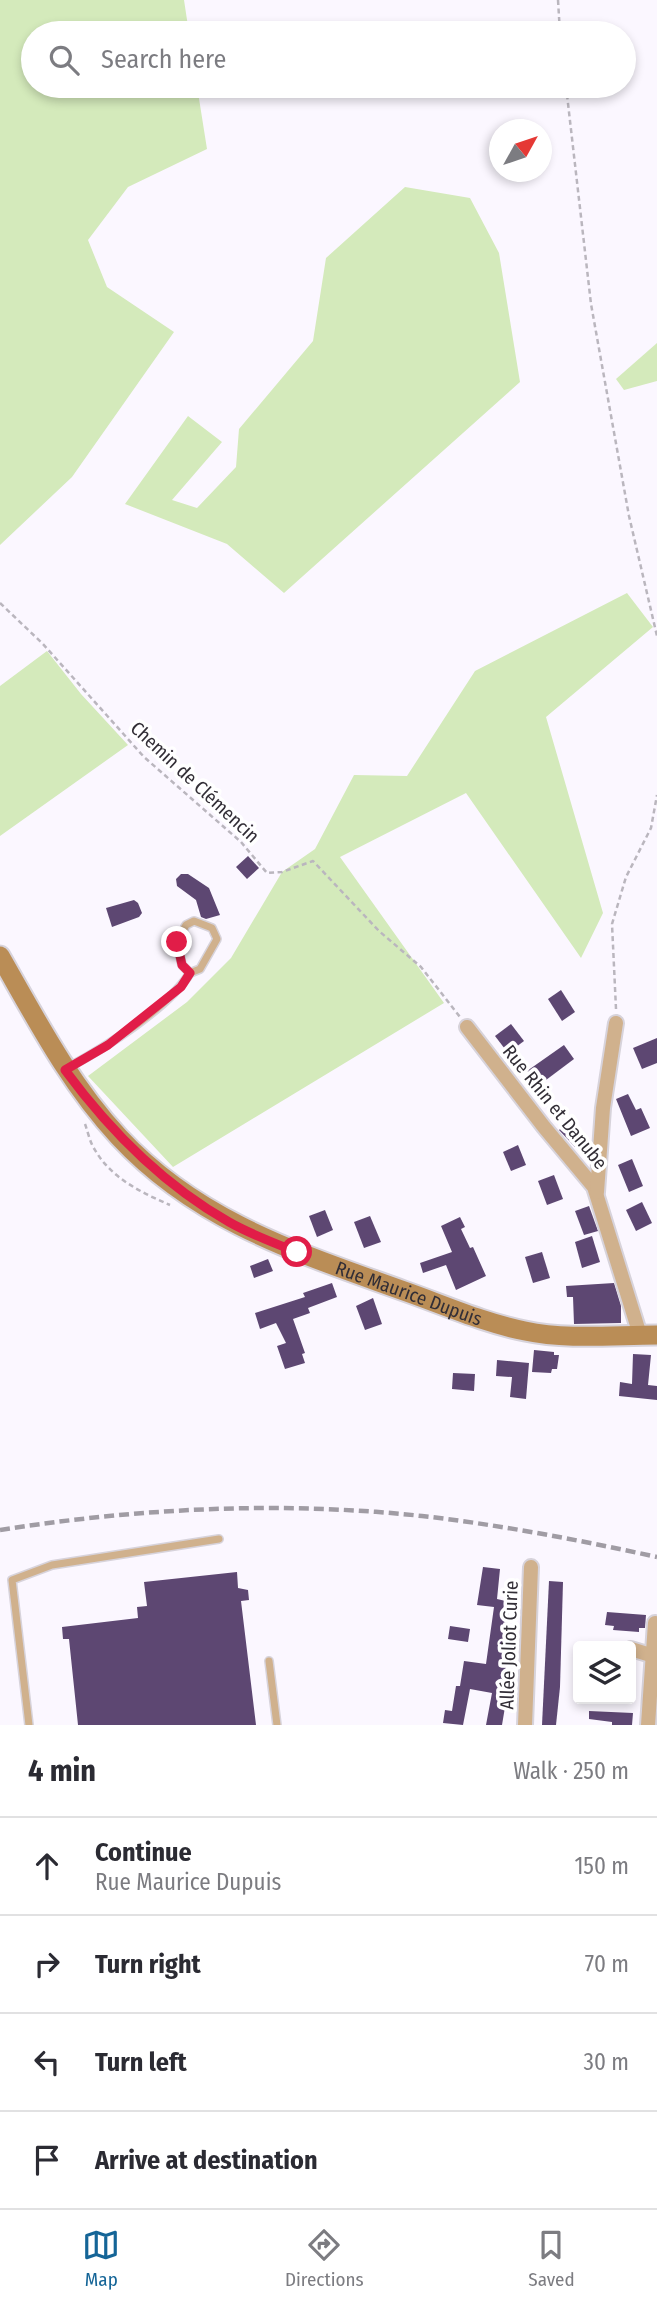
<!DOCTYPE html>
<meta charset="utf-8">
<style>
body{margin:0;font-family:"Fira Sans Condensed",sans-serif;background:#f2f2f3;color:#2b2b33}
.controls{position:absolute;right:21px;bottom:21px;display:grid;overflow:hidden;border-radius:7px;box-shadow:0 4px 10px #0003}
.controls button{width:63px;height:63px;display:grid;place-items:center;padding:0;border:0;border-bottom:2px solid #e1e1e2;background:#fff;color:#2b2b33;font:35px sans-serif}
.compass{position:absolute;left:489px;top:119px;width:63px;height:63px;border-radius:50%;background:#fff;box-shadow:0 4px 10px #0003;rotate:50deg}
.stop{position:absolute;width:21px;height:21px;margin:-16px;border:5px solid #e11d48;border-radius:50%;background:#fff}
.stop.end{background:#e11d48;border-color:#fff;box-shadow:0 2px 7px #0008}
.list{margin:0;padding:0;list-style:none}
h2{display:flex;justify-content:space-between;align-items:center;height:91px;margin:0;padding:0 28px;font-size:30px}
h2 small{font-size:23px;font-weight:400;color:#7c7c81}
.list li{display:grid;grid-template-columns:46px 1fr auto;gap:21px;align-items:center;box-sizing:border-box;height:98px;padding:0 28px;border-top:2px solid #e1e1e2}
.list b{display:block;font-size:26px;white-space:nowrap}
.list p{margin:0;font-size:23px;white-space:nowrap;color:#7c7c81}
.list em{font-size:23px;font-style:normal;color:#7c7c81}
.icon{flex:none;width:38px;height:38px;fill:none;stroke:currentColor;stroke-width:2;stroke-linecap:round;stroke-linejoin:round}
.map{position:relative;flex:none;width:657px;height:1725px;overflow:hidden}
.search{position:absolute;background:#fff;box-shadow:0 4px 10px #0003;left:21px;right:21px;top:21px;height:77px;display:flex;align-items:center;gap:18px;box-sizing:border-box;padding:0 24px;border-radius:38px;color:#7c7c81;font-size:26px}
.sheet{height:483px;background:#fff}
nav{display:flex;justify-content:space-around;align-items:center;box-sizing:border-box;height:98px;border-top:2px solid #e1e1e2;background:#fff;font-size:19px;color:#7c7c81}
nav a{display:grid;justify-items:center;gap:4px}
nav .on{color:#156597}
.map>svg:first-child{display:block}
.green{fill:#d4eabb}
.building{fill:#5d4772}
.lines{fill:none;stroke-linecap:round;stroke-linejoin:round}
.lane-casing{stroke:#d7d3db;stroke-width:10}
.street-casing{stroke:#d7d3db;stroke-width:18}
.secondary-casing{stroke:#d7d3db;stroke-width:23}
.path{stroke:#bab6be;stroke-width:2.5;stroke-dasharray:5 3.5;stroke-linecap:butt}
.lane{stroke:#d0b18d;stroke-width:7}
.street{stroke:#d0b18d;stroke-width:14}
.secondary{stroke:#ba8d56;stroke-width:19}
.rail{stroke:#a09ca4;stroke-width:4.5;stroke-dasharray:10 5;stroke-linecap:butt}
.route{stroke:#e11d48;stroke-width:9}
.labels{text-anchor:middle;dominant-baseline:central;stroke-width:7;stroke-linejoin:round;paint-order:stroke}
.street-label{font-size:19px;fill:#322e36;stroke:#fff}
</style>
<div class="map">
<svg width="657" height="1725" viewBox="0 0 657 1725">
<rect width="100%" height="100%" fill="#fbf7ff"/>
<g class="green">
<polygon points="0,0 184,0 189,33 33,33 33,86 197,86 207,149 128,187 88,240 107,287 174,332 72,477 0,545"/>
<polygon points="405,187 470,198 499,253 520,382 284,593 227,544 125,504 188,416 222,442 172,500 197,508 236,467 239,429 313,341 326,258"/>
<polygon points="657,343 657,381 624,390 616,379"/>
<polygon points="627,593 653,627 546,717 603,913 581,958 466,793 340,857 444,1003 173,1167 88,1076 187,1002 231,958 282,872 315,849 354,775 407,776 475,671"/>
<polygon points="47,651 81,694 128,745 0,836 0,686"/>
</g>
<g class="building">
<polygon points="248,856 259,868 247,879 236,867"/>
<polygon points="181,874 188,874 209,888 220,915 206,919 201,917 196,900 177,886 176,879"/>
<polygon points="134,900 138,903 142,913 139,917 112,927 106,908"/>
<polygon points="561,990 575,1012 562,1021 548,999"/>
<polygon points="511,1024 524,1041 508,1053 495,1036"/>
<polygon points="657,1038 657,1063 642,1069 633,1048"/>
<polygon points="564,1045 574,1059 538,1086 527,1071"/>
<polygon points="628,1094 636,1110 641,1108 650,1128 631,1136 616,1099"/>
<polygon points="570,1121 585,1138 575,1147 559,1130"/>
<polygon points="518,1145 526,1165 511,1171 503,1152"/>
<polygon points="632,1159 643,1186 629,1192 618,1165"/>
<polygon points="554,1175 563,1199 547,1205 538,1181"/>
<polygon points="642,1202 652,1223 636,1231 626,1210"/>
<polygon points="589,1206 598,1231 584,1235 575,1211"/>
<polygon points="325,1210 333,1230 317,1237 309,1216"/>
<polygon points="370,1216 381,1242 364,1248 354,1222"/>
<polygon points="460,1217 465,1227 461,1229 470,1248 473,1247 486,1276 456,1290 446,1265 423,1273 420,1263 452,1252 441,1226"/>
<polygon points="592,1236 600,1262 582,1268 575,1242"/>
<polygon points="542,1252 550,1278 533,1283 525,1257"/>
<polygon points="268,1259 273,1271 254,1278 250,1266"/>
<polygon points="332,1283 337,1297 308,1308 310,1313 293,1319 305,1353 302,1354 305,1363 285,1369 277,1346 286,1343 276,1323 260,1329 255,1313 305,1297 303,1293"/>
<polygon points="614,1283 621,1306 621,1323 574,1324 573,1297 567,1297 566,1286"/>
<polygon points="373,1298 382,1324 365,1330 356,1306"/>
<polygon points="534,1350 554,1352 554,1355 559,1355 557,1369 552,1369 551,1373 532,1372"/>
<polygon points="633,1354 651,1355 648,1385 657,1386 657,1400 619,1396 620,1382 632,1384"/>
<polygon points="497,1360 529,1363 526,1399 510,1397 512,1377 496,1376"/>
<polygon points="453,1373 475,1374 474,1391 452,1389"/>
<polygon points="483,1567 500,1569 497,1599 510,1602 502,1667 506,1667 500,1706 505,1707 502,1725 486,1725 492,1693 470,1689 463,1725 443,1723 445,1710 452,1711 456,1686 460,1686 464,1661 486,1664 494,1607 477,1605"/>
<polygon points="237,1572 238,1588 248,1590 249,1600 241,1601 256,1725 78,1725 69,1639 63,1639 62,1627 138,1618 137,1607 147,1606 144,1582"/>
<polygon points="549,1581 563,1582 560,1687 556,1725 542,1725"/>
<polygon points="607,1612 646,1615 645,1628 639,1628 639,1632 613,1630 614,1626 605,1625"/>
<polygon points="450,1626 470,1629 468,1642 448,1639"/>
<polygon points="589,1711 633,1713 632,1725 612,1725 612,1722 589,1719"/>
</g>
<g class="lines">
<defs>
<g id="lane">
<polygon points="194,921 212,928 217,939 200,969 190,973 182,965 177,942 186,925"/>
<path d="M69,1067C105,1048 169,1007 190,973"/>
<polyline points="269,1661 277,1725"/>
<polyline points="29,1725 12,1580 52,1565 219,1539"/>
</g>
<g id="street">
<polyline points="467,1027 544,1127 594,1187 640,1335"/>
<polyline points="597,1192 603,1108 616,1023"/>
<polyline points="631,1649 657,1657"/>
<polyline points="525,1725 531,1567"/>
<polyline points="648,1725 655,1623"/>
</g>
<g id="secondary">
<path id="s1" d="M0,956C36,1019 69,1083 119,1137C198,1222 299,1253 404,1291C444,1305 484,1323 525,1331C567,1340 614,1335 657,1335"/>
</g>
</defs>
<use href="#lane" class="lane-casing"/>
<use href="#street" class="street-casing"/>
<use href="#secondary" class="secondary-casing"/>
<g class="path">
<polyline points="558,0 560,33"/>
<polyline points="566,86 591,304 629,516 657,636"/>
<polyline points="0,603 43,644 144,757 241,842 267,873 282,872 313,861 379,931 421,967 460,1017"/>
<polyline points="616,1009 612,924 626,877 651,828 657,795"/>
<path d="M85,1124C88,1132 90,1143 95,1150C111,1178 142,1193 170,1205"/>
</g>
<use href="#lane" class="lane"/>
<use href="#street" class="street"/>
<use href="#secondary" class="secondary"/>
<path class="rail" d="M0,1530C140,1508 282,1501 422,1516C501,1525 579,1540 657,1557"/>
</g>
<g class="lines">
<path class="route" d="M177,942L182,965L190,973L181,987L108,1045L65,1070C110,1131 162,1184 229,1222C250,1234 274,1243 297,1252"/>
</g>
<g class="labels">
<g class="street-label">
<text transform="translate(195 782) rotate(43)">Chemin de Clémencin</text>
<text transform="translate(555 1107) rotate(51)">Rue Rhin et Danube</text>
<text stroke="none"><textPath href="#s1" startOffset="550">Rue Maurice Dupuis</textPath></text>
<text transform="translate(509 1645) rotate(-88)">Allée Joliot Curie</text>
</g>
</g>
</svg>
<div class="controls">
<button><svg class="icon" aria-label="layers" viewBox="0 0 24 24"><path d="M12 4l9 5-9 5-9-5zM3 14l9 5 9-5"/></svg></button>
</div>
<svg class="compass" viewBox="-18 -18 36 36"><path d="M0-13l5 13h-10z" fill="#e53935"/><path d="M0 13l5-13h-10z" fill="#7c7c81"/></svg>
<div class="stop" style="left:297px;top:1252px"></div>
<div class="stop end" style="left:177px;top:942px"></div>
<div class="search"><svg class="icon" aria-label="search" viewBox="0 0 24 24"><circle cx="10" cy="10" r="6"/><path d="M15 15l6 6"/></svg>Search here</div>
</div>
<section class="sheet">
<h2>4 min<small>Walk · 250 m</small></h2>
<ul class="list">
<li><svg class="icon" aria-label="ahead" viewBox="0 0 24 24"><path d="M12 20V5M6 11l6-6 6 6"/></svg><div><b>Continue</b><p>Rue Maurice Dupuis</p></div><em>150 m</em></li>
<li><svg class="icon" aria-label="right" viewBox="0 0 24 24"><path d="M7 20v-9h11M14 6l5 5-5 5"/></svg><div><b>Turn right</b></div><em>70 m</em></li>
<li><svg class="icon" aria-label="left" viewBox="0 0 24 24"><path d="M17 20v-9H6M10 6l-5 5 5 5"/></svg><div><b>Turn left</b></div><em>30 m</em></li>
<li><svg class="icon" aria-label="arrive" viewBox="0 0 24 24"><path d="M6 21V4h12l-3 4 3 4H6"/></svg><div><b>Arrive at destination</b></div></li>
</ul>
</section>
<nav>
<a class="on"><svg class="icon" aria-label="map" viewBox="0 0 24 24"><path d="M3 6l6-2 6 2 6-2v14l-6 2-6-2-6 2zM9 4v14M15 6v14"/></svg>Map</a>
<a><svg class="icon" aria-label="directions" viewBox="0 0 24 24"><path d="M12 3l9 9-9 9-9-9zM9 14v-3h6M13 9l2 2-2 2"/></svg>Directions</a>
<a><svg class="icon" aria-label="saved" viewBox="0 0 24 24"><path d="M7 4h10v16l-5-4-5 4z"/></svg>Saved</a>
</nav>
